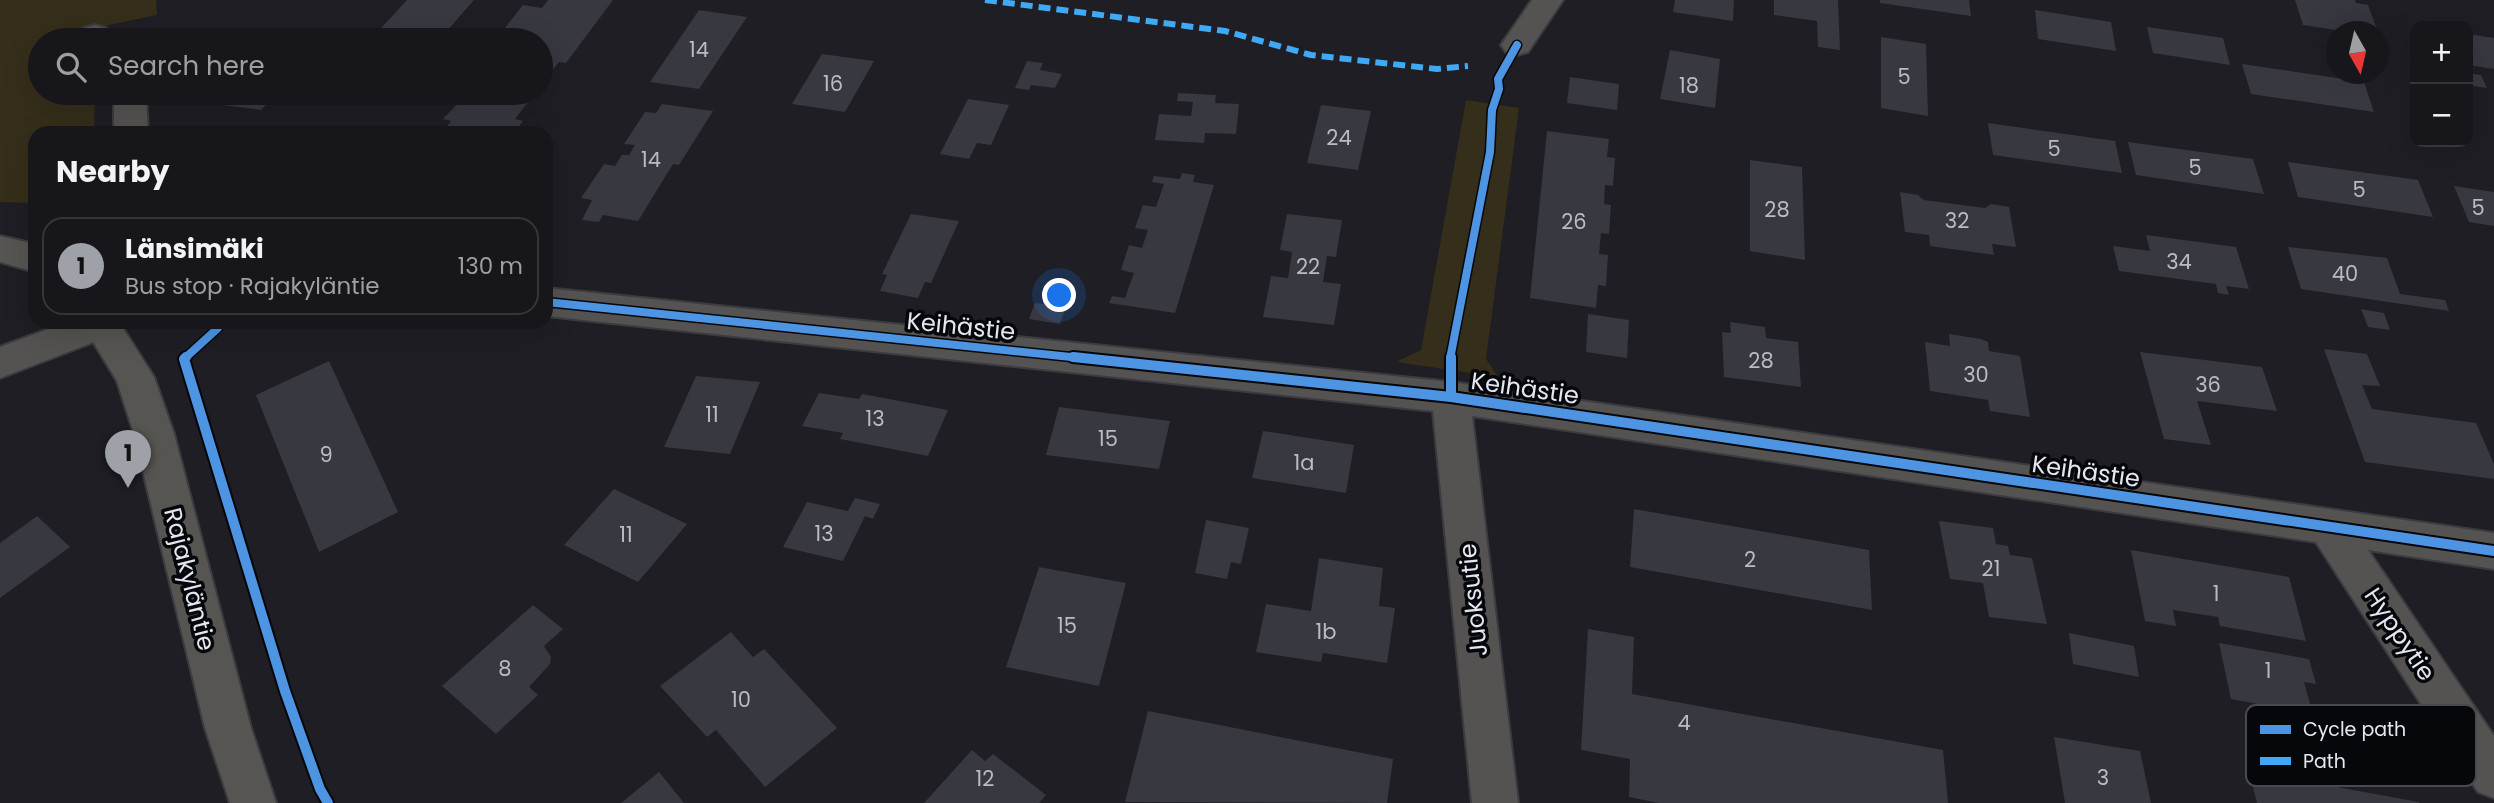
<!DOCTYPE html>
<meta charset="utf-8">
<style>
body{margin:0;font-family:Poppins,sans-serif;background:#232328;color:#f1f3f6}
.controls{position:absolute;right:21px;top:21px;display:grid;overflow:hidden;border-radius:14px;box-shadow:0 7px 28px #0002}
.controls button{width:63px;height:63px;display:grid;place-items:center;padding:0;border:0;border-bottom:2px solid #35353a;background:#16161b;color:#f1f3f6;font:35px sans-serif}
.compass{position:absolute;left:2326px;top:21px;width:63px;height:63px;border-radius:50%;background:#16161b;box-shadow:0 7px 28px #0002;rotate:172deg}
.you{position:absolute;left:1060px;top:296px;width:24px;height:24px;margin:-18px;border:5px solid #fff;border-radius:50%;background:#1a73e8;box-shadow:0 0 0 10px #1a73e833}
.badge{display:grid;place-items:center;width:46px;height:46px;border-radius:50%;background:#9fa1a9;color:#111;font-size:23px;font-weight:700}
.pin{position:absolute;translate:-50% -58px;filter:drop-shadow(0 2px 4px #0008)}
.pin::after{content:'';position:absolute;top:37px;width:24px;height:21px;background:inherit;clip-path:polygon(0 0,100% 0,50% 100%)}
.list{margin:0;padding:0;list-style:none}
h2{display:flex;justify-content:space-between;align-items:center;height:91px;margin:0;padding:0 28px;font-size:30px}
h2 small{font-size:23px;font-weight:400;color:#9e9fa3}
.list li{display:grid;grid-template-columns:46px 1fr auto;gap:21px;align-items:center;box-sizing:border-box;height:98px;margin:0 14px 14px;padding:0 14px;border:2px solid #35353a;border-radius:21px}
.list b{display:block;font-size:26px;white-space:nowrap}
.list p{margin:0;font-size:23px;white-space:nowrap;color:#9e9fa3}
.list em{font-size:23px;font-style:normal;color:#9e9fa3}
.icon{flex:none;width:38px;height:38px;fill:none;stroke:currentColor;stroke-width:2;stroke-linecap:round;stroke-linejoin:round}
.map{position:relative;flex:none;width:2494px;height:803px;overflow:hidden}
.search{position:absolute;background:#16161b;box-shadow:0 7px 28px #0002;left:28px;top:28px;width:525px;height:77px;display:flex;align-items:center;gap:18px;box-sizing:border-box;padding:0 24px;border-radius:38px;color:#9e9fa3;font-size:26px}
.panel{position:absolute;background:#16161b;box-shadow:0 7px 28px #0002;left:28px;top:126px;width:525px;height:203px;border-radius:21px}
.map>svg:first-child{display:block}
.green{fill:#352e1a}
.building{fill:#373840}
.lines{fill:none;stroke-linecap:round;stroke-linejoin:round}
.street-casing{stroke:#3b3b40;stroke-width:4}
.secondary-casing{stroke:#3b3b40;stroke-width:4}
.street{fill:#545351;fill-rule:evenodd}
.secondary{fill:#575552;fill-rule:evenodd}
.quiet{stroke:#3fa9f5;stroke-width:6;stroke-dasharray:12 6;stroke-linecap:butt}
.cycleway-far1-casing{stroke:#06070b;stroke-width:11}
.cycleway-casing{stroke:#06070b;stroke-width:14}
.cycleway-far1{stroke:#4d94e3;stroke-width:8}
.cycleway{stroke:#4d94e3;stroke-width:10}
.labels{text-anchor:middle;dominant-baseline:central;stroke-width:7;stroke-linejoin:round;paint-order:stroke}
.number-label{font-size:21px;fill:#babbc4}
.street-label{font-size:24px;fill:#e5e7f0;stroke:#06070b}
.key{fill:#06070b;stroke:#494a50;stroke-width:2}
.key-label{font-size:19px;fill:#e5e7f0}
</style>
<div class="map">
<svg width="2494" height="803" viewBox="0 0 2494 803">
<rect width="100%" height="100%" fill="#1e1e24"/>
<g class="green">
<polygon points="0,0 156,0 157,15 62,35 65,40 40,40 40,93 95,93 94,133 35,133 35,203 0,202"/>
<polygon points="1466,100 1519,108 1486,359 1498,377 1396,362 1421,350"/>
</g>
<g class="building">
<polygon points="407,0 474,0 439,40 370,40"/>
<polygon points="548,0 613,0 566,63 559,62 541,85 541,40 516,40 523,32 504,29 523,5 542,8"/>
<polygon points="1675,0 1734,0 1733,21 1673,12"/>
<polygon points="1774,0 1838,0 1840,50 1818,47 1817,21 1774,15"/>
<polygon points="1880,0 1969,0 1971,16 1880,3"/>
<polygon points="2295,0 2355,0 2356,3 2368,5 2378,32 2348,32 2303,25"/>
<polygon points="699,10 747,17 699,89 650,82"/>
<polygon points="2035,10 2111,22 2116,51 2038,39"/>
<polygon points="2147,27 2223,38 2230,65 2153,53"/>
<polygon points="2468,34 2494,38 2494,69 2468,65"/>
<polygon points="1881,37 1926,44 1928,116 1881,108"/>
<polygon points="1670,50 1720,59 1715,108 1660,99"/>
<polygon points="822,54 874,61 845,112 792,104"/>
<polygon points="1027,61 1043,63 1040,70 1062,74 1055,88 1031,85 1029,90 1015,88"/>
<polygon points="2242,64 2364,82 2374,112 2251,94"/>
<polygon points="2468,73 2481,75 2487,88 2468,85"/>
<polygon points="1570,77 1619,84 1617,110 1567,103"/>
<polygon points="226,93 265,93 275,95 261,110 215,104"/>
<polygon points="445,93 535,93 515,119 523,121 514,133 442,133 451,121 443,119 463,98 443,95"/>
<polygon points="1178,93 1216,95 1215,103 1239,104 1236,134 1205,133 1204,143 1155,140 1159,114 1191,116 1193,102 1177,101"/>
<polygon points="968,99 1009,105 991,145 977,143 969,159 940,154"/>
<polygon points="662,104 713,111 679,165 673,164 638,221 603,215 599,222 582,220 592,200 581,198 604,164 615,166 622,155 629,155 635,145 624,144 645,112 656,113"/>
<polygon points="1321,105 1371,111 1358,170 1307,163"/>
<polygon points="1988,123 2115,141 2122,173 1993,155"/>
<polygon points="1547,131 1609,139 1607,157 1615,158 1613,186 1605,185 1604,204 1611,205 1609,234 1601,233 1599,254 1608,255 1606,286 1598,285 1596,308 1530,298"/>
<polygon points="2128,142 2253,159 2264,194 2136,175"/>
<polygon points="1750,160 1802,167 1805,260 1750,251"/>
<polygon points="2288,162 2418,180 2433,217 2298,197"/>
<polygon points="1182,173 1195,175 1193,182 1214,185 1175,313 1109,303 1112,296 1125,298 1134,273 1121,270 1129,245 1142,248 1148,230 1135,228 1143,205 1156,207 1164,184 1152,182 1154,176 1180,179"/>
<polygon points="2454,186 2494,192 2494,226 2469,222"/>
<polygon points="1900,192 1918,195 1924,200 1985,208 1991,204 2009,207 2016,247 1992,244 1994,255 1930,246 1929,235 1905,232"/>
<polygon points="911,214 959,221 931,283 925,282 918,298 880,291 887,275 882,274"/>
<polygon points="1287,214 1342,220 1336,257 1327,256 1323,282 1341,284 1334,325 1263,317 1271,276 1288,278 1292,252 1280,250"/>
<polygon points="2146,235 2236,247 2249,289 2226,286 2229,295 2218,293 2216,284 2119,271 2113,246 2150,251"/>
<polygon points="2288,247 2387,258 2400,294 2445,300 2449,311 2301,289"/>
<polygon points="1035,303 1066,307 1060,324 1029,319"/>
<polygon points="2361,309 2384,313 2390,330 2368,327"/>
<polygon points="1588,314 1629,320 1627,358 1586,352"/>
<polygon points="1730,322 1765,327 1766,338 1798,342 1801,387 1724,377 1722,332 1731,333"/>
<polygon points="1949,334 1981,339 1988,342 1989,351 2020,356 2030,417 1990,411 1988,400 1930,391 1925,342 1950,346"/>
<polygon points="2324,349 2367,354 2380,386 2362,385 2372,409 2476,423 2494,464 2494,479 2365,462"/>
<polygon points="2140,352 2262,367 2277,411 2197,401 2211,445 2164,439"/>
<polygon points="329,361 398,512 319,552 256,395"/>
<polygon points="696,376 760,382 730,454 664,447"/>
<polygon points="819,393 859,399 862,394 948,410 928,456 840,439 843,433 802,426"/>
<polygon points="1059,407 1170,421 1159,469 1046,455"/>
<polygon points="1263,431 1354,445 1346,493 1252,478"/>
<polygon points="614,489 687,524 638,582 564,545"/>
<polygon points="855,498 880,504 873,519 865,516 843,561 783,547 807,502 848,511"/>
<polygon points="1634,509 1869,550 1872,610 1630,567"/>
<polygon points="37,516 70,547 0,598 0,543"/>
<polygon points="1206,520 1249,528 1241,564 1231,562 1227,579 1195,573"/>
<polygon points="1939,521 1993,528 1996,544 2008,546 2010,555 2032,558 2047,624 1989,617 1983,583 1950,579"/>
<polygon points="2131,550 2289,577 2306,641 2220,626 2218,617 2173,610 2176,626 2145,621"/>
<polygon points="1319,558 1383,568 1379,606 1395,608 1387,663 1323,653 1321,662 1256,652 1266,604 1311,611"/>
<polygon points="1039,567 1126,583 1099,686 1006,667"/>
<polygon points="533,605 563,629 544,646 551,657 550,664 529,687 538,695 496,734 442,686"/>
<polygon points="1588,629 1634,637 1632,694 1943,750 1948,803 1659,803 1629,797 1630,759 1581,750"/>
<polygon points="731,632 753,657 764,649 837,728 765,787 716,730 707,737 660,686"/>
<polygon points="2069,633 2134,646 2139,677 2073,664"/>
<polygon points="2219,643 2309,659 2316,684 2304,682 2313,714 2231,699"/>
<polygon points="1148,711 1393,759 1387,803 1125,802"/>
<polygon points="2054,737 2140,751 2151,803 2065,803"/>
<polygon points="972,750 985,761 993,754 1046,795 1039,803 924,803"/>
<polygon points="2249,771 2419,802 2419,803 2257,803"/>
<polygon points="659,772 684,803 621,803"/>
</g>
<g class="lines">
<defs>
<g id="street">
<polygon points="1532,0 1563,0 1528,52 1517,55 1506,52 1501,45"/>
<polygon points="95,25 106,28 115,40 83,40 79,35 84,28"/>
<polygon points="114,93 146,93 148,133 114,133"/>
<polygon points="546,288 1451,382 2494,533 2494,569 2368,550 2494,736 2494,798 2478,792 2316,542 1472,416 1518,803 1472,803 1433,411 546,316"/>
<polygon points="67,322 125,322 120,332 0,378 0,347"/>
</g>
<g id="secondary">
<polygon points="0,236 35,244 35,272 0,262"/>
<polygon points="81,322 119,322 154,377 174,434 251,728 276,803 230,803 205,728 134,434 117,381"/>
</g>
</defs>
<use href="#street" class="street-casing"/>
<use href="#secondary" class="secondary-casing"/>
<use href="#street" class="street"/>
<use href="#secondary" class="secondary"/>
<polyline class="quiet" points="985,0 1225,31 1311,55 1437,69 1468,66"/>
<defs>
<g id="cycleway-far1">
<polyline points="546,302 1090,359"/>
<polyline points="184,359 218,328 220,322"/>
<polyline points="1450,359 1490,152 1492,110 1499,89 1498,79 1517,45"/>
</g>
<g id="cycleway">
<polyline points="186,357 184,359 285,691 320,789 328,803"/>
<polyline points="1073,357 1451,397 2494,551"/>
<polyline points="1451,357 1451,397"/>
</g>
</defs>
<use href="#cycleway-far1" class="cycleway-far1-casing"/>
<use href="#cycleway" class="cycleway-casing"/>
<use href="#cycleway-far1" class="cycleway-far1"/>
<use href="#cycleway" class="cycleway"/>
</g>
<g class="labels">
<g class="number-label">
<text x="699" y="49">14</text>
<text x="1904" y="76">5</text>
<text x="833" y="83">16</text>
<text x="1689" y="85">18</text>
<text x="1339" y="137">24</text>
<text x="2054" y="148">5</text>
<text x="651" y="159">14</text>
<text x="2195" y="167">5</text>
<text x="2359" y="189">5</text>
<text x="2478" y="207">5</text>
<text x="1777" y="209">28</text>
<text x="1957" y="220">32</text>
<text x="1574" y="221">26</text>
<text x="2179" y="261">34</text>
<text x="1308" y="266">22</text>
<text x="2345" y="273">40</text>
<text x="1761" y="360">28</text>
<text x="1976" y="374">30</text>
<text x="2208" y="384">36</text>
<text x="712" y="414">11</text>
<text x="875" y="418">13</text>
<text x="1108" y="438">15</text>
<text x="326" y="454">9</text>
<text x="1304" y="462">1a</text>
<text x="824" y="533">13</text>
<text x="626" y="534">11</text>
<text x="1750" y="559">2</text>
<text x="1991" y="568">21</text>
<text x="2216" y="593">1</text>
<text x="1067" y="625">15</text>
<text x="1326" y="631">1b</text>
<text x="505" y="668">8</text>
<text x="2268" y="670">1</text>
<text x="741" y="699">10</text>
<text x="1684" y="722">4</text>
<text x="2103" y="777">3</text>
<text x="985" y="778">12</text>
</g>
<g class="street-label">
<text transform="translate(961 326) rotate(6)">Keihästie</text>
<text transform="translate(1525 388) rotate(8)">Keihästie</text>
<text transform="translate(2086 471) rotate(8)">Keihästie</text>
<text transform="translate(190 579) rotate(76)">Rajakyläntie</text>
<text transform="translate(1473 600) rotate(-96)">Juoksutie</text>
<text transform="translate(2400 634) rotate(56)">Hyppytie</text>
</g>
</g>
<rect x="2246" y="705" width="230" height="81" rx="10" class="key"/>
<rect x="2260" y="725" width="31" height="9" fill="#4d94e3"/>
<rect x="2260" y="757" width="31" height="8" fill="#3fa9f5"/>
<g class="key-label">
<text x="2303" y="736">Cycle path</text>
<text x="2303" y="768">Path</text>
</g>
</svg>
<div class="controls">
<button>+</button>
<button>−</button>
</div>
<svg class="compass" viewBox="-18 -18 36 36"><path d="M0-13l5 13h-10z" fill="#e53935"/><path d="M0 13l5-13h-10z" fill="#9e9fa3"/></svg>
<div class="you"></div>
<div class="pin badge" style="left:128px;top:488px">1</div>
<div class="search"><svg class="icon" aria-label="search" viewBox="0 0 24 24"><circle cx="10" cy="10" r="6"/><path d="M15 15l6 6"/></svg>Search here</div>
<section class="panel">
<h2>Nearby<small></small></h2>
<ul class="list">
<li><span class="badge">1</span><div><b>Länsimäki</b><p>Bus stop · Rajakyläntie</p></div><em>130 m</em></li>
</ul>
</section>
</div>
